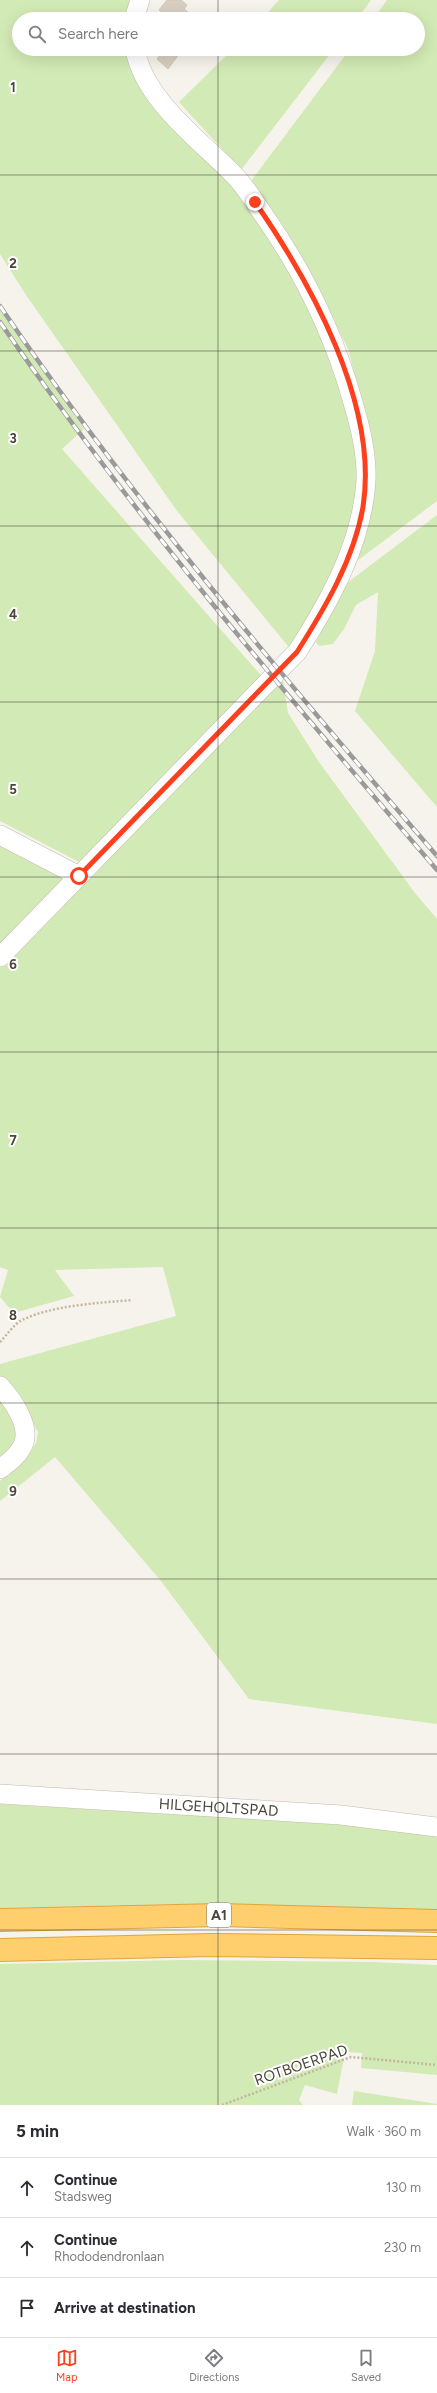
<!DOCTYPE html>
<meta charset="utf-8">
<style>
body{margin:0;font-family:Figtree,sans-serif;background:#f7f7f7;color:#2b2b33}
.stop{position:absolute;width:12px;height:12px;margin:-9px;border:3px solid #fc3f1d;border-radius:50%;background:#fff}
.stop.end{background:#fc3f1d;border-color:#fff;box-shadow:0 1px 4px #0008}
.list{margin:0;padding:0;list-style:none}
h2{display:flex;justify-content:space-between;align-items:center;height:52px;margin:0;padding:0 16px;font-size:17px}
h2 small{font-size:13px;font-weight:400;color:#7c7c81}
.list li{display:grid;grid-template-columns:26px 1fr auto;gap:12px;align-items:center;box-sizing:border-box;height:60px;padding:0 16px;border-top:1px solid #e1e1e2}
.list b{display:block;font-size:15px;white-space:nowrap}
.list p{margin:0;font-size:13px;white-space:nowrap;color:#7c7c81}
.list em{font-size:13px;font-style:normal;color:#7c7c81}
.icon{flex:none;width:22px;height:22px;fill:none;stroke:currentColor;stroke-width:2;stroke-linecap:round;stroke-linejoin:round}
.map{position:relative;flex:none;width:437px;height:2105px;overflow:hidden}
.search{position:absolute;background:#fff;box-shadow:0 4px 16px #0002;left:12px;right:12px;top:12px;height:44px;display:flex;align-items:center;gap:10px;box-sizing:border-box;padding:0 14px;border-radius:22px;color:#7c7c81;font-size:15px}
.sheet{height:232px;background:#fff}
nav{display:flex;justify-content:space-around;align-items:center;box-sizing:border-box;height:56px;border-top:1px solid #e1e1e2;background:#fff;font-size:11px;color:#7c7c81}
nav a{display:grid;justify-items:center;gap:2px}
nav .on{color:#fc3f1d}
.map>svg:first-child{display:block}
.green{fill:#d2eab5}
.building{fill:#d8cfc1;stroke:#d3c7b4}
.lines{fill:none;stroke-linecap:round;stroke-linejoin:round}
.minor-casing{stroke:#c2bbae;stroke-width:20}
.highway-casing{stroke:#e0a43c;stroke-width:24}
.path{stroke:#c4b79f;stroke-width:2.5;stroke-dasharray:2 2;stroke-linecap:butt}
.minor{stroke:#fff;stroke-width:19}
.highway{stroke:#ffcf6e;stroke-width:22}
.rail-casing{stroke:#9a9a9a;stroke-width:4.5}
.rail{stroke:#fff;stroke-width:3;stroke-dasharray:9;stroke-linecap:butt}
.route{stroke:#fc3f1d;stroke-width:5}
.grid{fill:none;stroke:#4b4439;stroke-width:1;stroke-opacity:0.55}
.labels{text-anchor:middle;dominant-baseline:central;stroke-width:4;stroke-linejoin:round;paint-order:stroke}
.shield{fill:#fff;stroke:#817c74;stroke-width:1}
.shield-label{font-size:14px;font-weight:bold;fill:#4b4439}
.street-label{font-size:15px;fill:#4b4439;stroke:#fff}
.grid-label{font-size:13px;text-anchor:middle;font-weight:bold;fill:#4b4439;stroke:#fff;stroke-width:4;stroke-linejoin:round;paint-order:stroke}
</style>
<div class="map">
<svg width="437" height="2105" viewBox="0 0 437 2105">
<rect width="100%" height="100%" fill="#f6f3ec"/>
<g class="green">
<polygon points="0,0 139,0 131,19 19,19 19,49 133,49 197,141 291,262 357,427 358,487 347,547 292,651 177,511 26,295 0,254"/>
<polygon points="279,0 371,0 357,19 262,19"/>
<polygon points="387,0 437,0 437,501 357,561 366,418 348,349 310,272 280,221 251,181 350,49 418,49 418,19 373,19"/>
<polygon points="233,49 334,49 241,170 179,102"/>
<polygon points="0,310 84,429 62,449 265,680 83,864 0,821"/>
<polygon points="437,515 437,807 355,711 375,651 378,592 356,605 344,629 333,644 319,646 316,642 347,583"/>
<polygon points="283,679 288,713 319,762 415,893 437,919 437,1724 249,1699 161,1581 55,1457 0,1501 0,1481 27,1457 36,1443 38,1432 28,1415 0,1379 0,1364 176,1316 163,1267 55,1270 74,1296 14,1313 0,1297 8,1270 0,1267 0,966"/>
<polygon points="0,838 72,874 0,948"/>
<polygon points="0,1398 18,1421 21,1439 0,1462"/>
<polygon points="0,1804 326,1823 437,1834 437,1910 182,1904 0,1908"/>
<polygon points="182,1960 373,1962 437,1965 437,2075 361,2068 362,2053 345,2052 337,2094 305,2085 299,2100 303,2105 0,2105 0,1964"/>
<polygon points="354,2091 437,2104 437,2105 352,2105"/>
</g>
<g class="building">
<polygon points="167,0 181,0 187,5 184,9 188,12 183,19 170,19 159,10"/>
<polygon points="165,49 183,49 168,69 157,59"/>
</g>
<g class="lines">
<defs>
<g id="minor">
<polyline points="134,19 140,0"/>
<polyline points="0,835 79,876"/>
<path d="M0,957L297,652C330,601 362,543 366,481C367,453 360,426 352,399C333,332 303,271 263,214C254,201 245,186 234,175C200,140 144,100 135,49"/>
<path d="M0,1386C12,1399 33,1428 22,1447C17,1457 8,1463 0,1469"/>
<path id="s1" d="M0,1794L341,1815L437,1827"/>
</g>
<g id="highway">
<polyline points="0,1920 220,1915 437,1921"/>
<polyline points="0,1950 211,1945 437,1948"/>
</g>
</defs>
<use href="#minor" class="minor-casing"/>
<use href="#highway" class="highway-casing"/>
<g class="path">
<path d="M0,1342C7,1335 14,1324 22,1320C53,1305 99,1303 132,1300"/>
<polyline points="222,2105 351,2057 437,2065"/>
</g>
<use href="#minor" class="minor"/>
<use href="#highway" class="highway"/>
<defs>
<g id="rail">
<path d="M0,306C132,500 284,678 437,856"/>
<path d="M0,322C134,517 283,691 437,870"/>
</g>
</defs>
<use href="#rail" class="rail-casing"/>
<use href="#rail" class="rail"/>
</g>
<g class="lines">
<path class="route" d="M79,876L297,652C325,608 354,559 363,507C379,405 311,283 255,202"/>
</g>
<path class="grid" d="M218,0V19M218,49V2105M0,175H437M0,351H437M0,526H437M0,702H437M0,877H437M0,1052H437M0,1228H437M0,1403H437M0,1579H437M0,1754H437M0,1930H437"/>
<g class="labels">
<rect class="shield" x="207" y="1903" width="24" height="24" rx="3"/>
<g class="shield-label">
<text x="219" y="1915">A1</text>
</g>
<g class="street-label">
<text stroke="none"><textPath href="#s1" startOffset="219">HILGEHOLTSPAD</textPath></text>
<text transform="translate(301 2065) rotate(-19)">ROTBOERPAD</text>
</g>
</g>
<g class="grid-label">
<text x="13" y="92">1</text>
<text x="13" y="268">2</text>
<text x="13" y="443">3</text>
<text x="13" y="619">4</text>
<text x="13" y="794">5</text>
<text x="13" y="969">6</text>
<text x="13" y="1145">7</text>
<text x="13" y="1320">8</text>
<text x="13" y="1496">9</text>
</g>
</svg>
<div class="stop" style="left:79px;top:876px"></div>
<div class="stop end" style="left:255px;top:202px"></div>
<div class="search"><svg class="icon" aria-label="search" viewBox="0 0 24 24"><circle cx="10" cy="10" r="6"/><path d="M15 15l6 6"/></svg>Search here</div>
</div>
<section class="sheet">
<h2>5 min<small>Walk · 360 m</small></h2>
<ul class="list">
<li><svg class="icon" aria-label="ahead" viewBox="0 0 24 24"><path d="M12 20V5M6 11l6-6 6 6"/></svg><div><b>Continue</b><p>Stadsweg</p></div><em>130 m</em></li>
<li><svg class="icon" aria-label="ahead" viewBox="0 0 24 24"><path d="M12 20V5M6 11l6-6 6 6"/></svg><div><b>Continue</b><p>Rhododendronlaan</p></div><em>230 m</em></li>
<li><svg class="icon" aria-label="arrive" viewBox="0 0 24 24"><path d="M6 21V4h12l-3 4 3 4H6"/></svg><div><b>Arrive at destination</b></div></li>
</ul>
</section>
<nav>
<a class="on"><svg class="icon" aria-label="map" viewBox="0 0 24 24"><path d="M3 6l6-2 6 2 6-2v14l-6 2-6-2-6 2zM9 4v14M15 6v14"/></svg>Map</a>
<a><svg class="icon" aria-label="directions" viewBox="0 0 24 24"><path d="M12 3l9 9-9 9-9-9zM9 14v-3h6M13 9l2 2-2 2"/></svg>Directions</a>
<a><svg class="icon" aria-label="saved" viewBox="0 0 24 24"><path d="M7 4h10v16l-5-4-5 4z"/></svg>Saved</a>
</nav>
